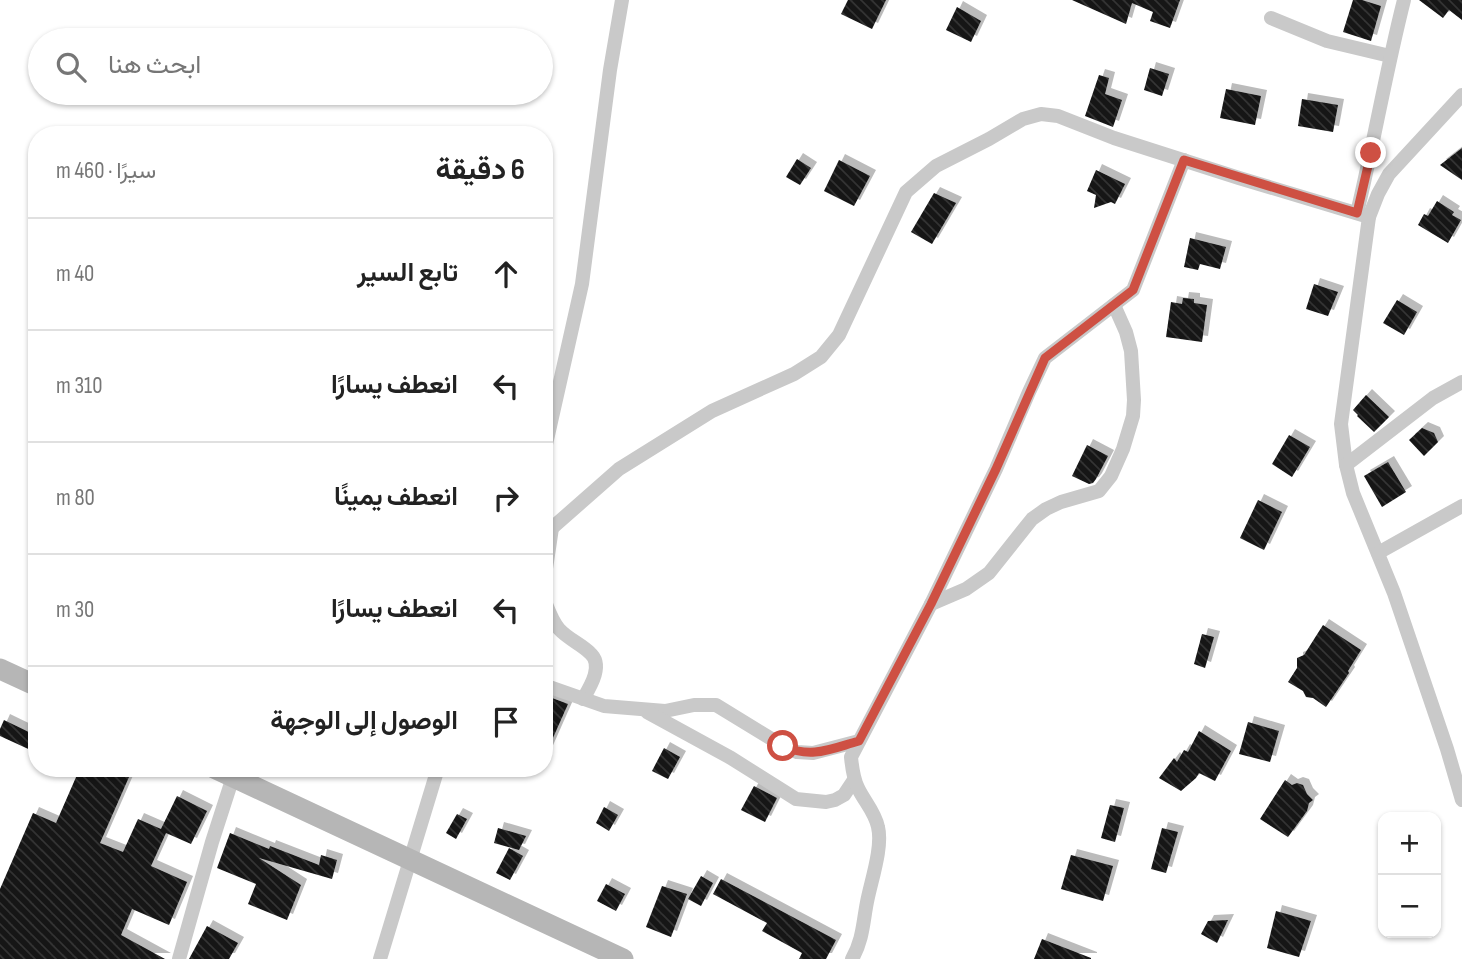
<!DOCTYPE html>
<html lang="ar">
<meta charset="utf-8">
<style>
body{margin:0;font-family:"Sofia Sans Condensed",Vazirmatn,sans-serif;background:#f2f2f2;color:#222;direction:rtl}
.controls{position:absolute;right:21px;bottom:21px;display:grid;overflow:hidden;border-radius:14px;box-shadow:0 2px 5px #0004}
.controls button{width:63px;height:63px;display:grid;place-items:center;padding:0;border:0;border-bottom:2px solid #e0e0e0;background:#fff;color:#222;font:35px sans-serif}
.stop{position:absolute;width:21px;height:21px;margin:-16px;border:5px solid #ce5043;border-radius:50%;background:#fff}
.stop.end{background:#ce5043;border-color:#fff;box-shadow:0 2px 7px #0008}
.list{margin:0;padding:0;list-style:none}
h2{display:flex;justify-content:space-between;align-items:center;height:91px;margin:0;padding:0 28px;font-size:30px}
h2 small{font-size:23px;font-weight:400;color:#767676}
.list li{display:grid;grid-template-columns:46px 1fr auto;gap:21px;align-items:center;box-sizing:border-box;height:112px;padding:0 28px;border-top:2px solid #e0e0e0}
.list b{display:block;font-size:26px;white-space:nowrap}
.list em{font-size:23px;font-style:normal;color:#767676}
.icon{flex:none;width:38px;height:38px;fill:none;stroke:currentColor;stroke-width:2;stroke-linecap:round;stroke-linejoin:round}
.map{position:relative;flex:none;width:1462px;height:959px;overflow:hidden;direction:ltr}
.search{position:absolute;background:#fff;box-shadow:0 2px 5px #0004;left:28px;top:28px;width:525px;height:77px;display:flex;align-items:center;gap:18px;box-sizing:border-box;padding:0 24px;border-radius:38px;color:#767676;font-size:26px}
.panel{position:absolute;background:#fff;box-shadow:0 2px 5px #0004;left:28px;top:126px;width:525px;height:651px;border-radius:28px;direction:rtl}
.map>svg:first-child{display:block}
.building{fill:url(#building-back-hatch);filter:url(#shadow)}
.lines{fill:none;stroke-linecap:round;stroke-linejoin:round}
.street{stroke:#c9c9c9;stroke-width:14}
.secondary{stroke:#b6b6b6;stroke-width:21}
.route{stroke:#ce5043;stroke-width:9}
</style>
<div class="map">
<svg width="1462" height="959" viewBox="0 0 1462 959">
<defs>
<pattern id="building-back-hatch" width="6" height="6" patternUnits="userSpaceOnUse" patternTransform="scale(1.75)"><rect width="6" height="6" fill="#131313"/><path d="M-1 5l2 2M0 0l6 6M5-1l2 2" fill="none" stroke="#363636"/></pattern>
<filter id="shadow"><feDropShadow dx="6" dy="-6" stdDeviation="0" flood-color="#0004"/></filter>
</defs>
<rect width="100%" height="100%" fill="#fff"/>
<g class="building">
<polygon points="848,0 886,0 872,29 841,14"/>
<polygon points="1072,0 1180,0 1170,28 1150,21 1153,12 1132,3 1126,24"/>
<polygon points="1353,0 1362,0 1381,6 1371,41 1343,32"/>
<polygon points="1419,0 1462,0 1462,20 1449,10 1443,18"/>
<polygon points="957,7 981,21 971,42 946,30"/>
<polygon points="1150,68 1169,74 1162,96 1144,90"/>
<polygon points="1099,75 1109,78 1105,94 1122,100 1113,127 1085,116"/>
<polygon points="1226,89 1261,96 1255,125 1220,118"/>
<polygon points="1302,99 1338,105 1333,132 1298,126"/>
<polygon points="1462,148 1462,180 1440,165"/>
<polygon points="797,159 811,168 800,185 786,177"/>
<polygon points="839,160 870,176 854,206 824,191"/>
<polygon points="1096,170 1125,184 1115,204 1111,202 1094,208 1096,195 1087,191"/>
<polygon points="934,193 956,203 932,244 911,232"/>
<polygon points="1437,201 1454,212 1452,215 1461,220 1448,243 1418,225 1424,214 1428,216"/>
<polygon points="1190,238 1226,247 1220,269 1200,264 1198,270 1184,267"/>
<polygon points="1314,284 1338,292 1328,316 1306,309"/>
<polygon points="1183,298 1194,299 1194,303 1207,305 1202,342 1166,337 1171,302 1182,304"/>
<polygon points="1397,300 1417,312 1404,335 1383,323"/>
<polygon points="1366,395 1389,417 1374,432 1357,416 1358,415 1353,410"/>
<polygon points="1422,428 1434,433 1438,442 1424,456 1409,440"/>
<polygon points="1289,435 1310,447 1292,477 1272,464"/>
<polygon points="1087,445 1108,456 1096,479 1093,483 1089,484 1072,476"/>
<polygon points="1388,462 1406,492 1382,507 1364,476"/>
<polygon points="1258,500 1282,512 1264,550 1240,538"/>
<polygon points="1323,625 1361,650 1348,671 1349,673 1326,707 1313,698 1306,697 1303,691 1288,682 1297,668 1297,658 1304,655"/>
<polygon points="1202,634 1214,637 1205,668 1194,664"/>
<polygon points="544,695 568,704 544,758"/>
<polygon points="4,720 37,736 37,753 0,736 0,729"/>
<polygon points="1248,722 1279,731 1270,762 1239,754"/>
<polygon points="1199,731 1231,751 1215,781 1199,773 1196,778 1181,791 1159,778 1174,758 1177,762 1184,750 1188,752"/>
<polygon points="664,748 680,757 668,779 652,771"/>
<polygon points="80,768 109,768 129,777 100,843 123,852 138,819 161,829 177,796 207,811 191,844 166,833 151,866 187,882 169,925 132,909 121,935 165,959 0,959 0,889 33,813 56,823"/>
<polygon points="1285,780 1292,785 1297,783 1303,785 1307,794 1313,800 1309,803 1307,811 1288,837 1260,819"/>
<polygon points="754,786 777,798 765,822 741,810"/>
<polygon points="1110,805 1124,808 1115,842 1101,838"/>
<polygon points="604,807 618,815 609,831 596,823"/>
<polygon points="457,814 467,819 456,839 446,833"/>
<polygon points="498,828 526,836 519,850 494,843"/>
<polygon points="1162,828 1178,832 1166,873 1151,869"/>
<polygon points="230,833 269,849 270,846 319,865 321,855 337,860 332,879 259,858 301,885 287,920 248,904 256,884 217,868"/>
<polygon points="509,848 523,856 510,880 496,873"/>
<polygon points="1071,855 1113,866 1103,901 1061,889"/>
<polygon points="701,876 713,883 701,906 688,899"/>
<polygon points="721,879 836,940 826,959 799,959 802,953 762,931 767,923 713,894"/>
<polygon points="606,884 625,894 616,911 597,901"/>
<polygon points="662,886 687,894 671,937 646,927"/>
<polygon points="1276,911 1311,921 1299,957 1267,948"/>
<polygon points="1228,920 1217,943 1201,934 1208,921"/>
<polygon points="207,926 238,943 229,959 189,959"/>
<polygon points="1042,939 1091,958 1091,959 1034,959"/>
</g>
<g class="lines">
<g class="street">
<polyline points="1271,18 1327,41 1390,56"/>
<polyline points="1462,95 1389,174 1378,194 1369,217 1341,424 1346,465 1353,493 1394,593 1447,749 1462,800"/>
<path d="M1357,213C1374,142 1386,71 1404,0"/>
<polyline points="544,453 582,284 610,70 622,0"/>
<polyline points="1346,465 1433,398 1462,382"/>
<polyline points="544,535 619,469 712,411 794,374 821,357 839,335 906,192 936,166 989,139 1023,119 1041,114 1058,116 1114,138 1239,178 1369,217"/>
<polyline points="1378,553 1462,506"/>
<polyline points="544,582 552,528"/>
<path d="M544,599C548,609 552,621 559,629C568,639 581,644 590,653C604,665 590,687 583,699"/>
<polyline points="931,604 966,589 989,573 1032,519 1046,509 1061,502 1099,491 1111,476 1123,449 1133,416 1134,400 1131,351 1126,332 1114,305"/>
<polyline points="544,685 604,706 665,711 694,705 716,705 783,746 797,752 813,753 859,741"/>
<polyline points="647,712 731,758 796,799 826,802 835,800 844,795 854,780"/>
<polyline points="179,959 212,842 233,777"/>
<polyline points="380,959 438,768"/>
<path d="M852,959C863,940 863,922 867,902C871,881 883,847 878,827C875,812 864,801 858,788C853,778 852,767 851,757L931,604L996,469L1029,392L1045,358L1133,290L1184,160"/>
</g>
<g class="secondary">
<polyline points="0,669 37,686"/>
<polyline points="214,768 623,959"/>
</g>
</g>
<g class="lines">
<path class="route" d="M783,746C812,759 830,749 859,741L931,604L996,469L1045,358L1133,290L1184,160L1357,213L1371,153"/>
</g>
</svg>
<div class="controls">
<button>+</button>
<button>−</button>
</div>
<div class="stop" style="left:783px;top:746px"></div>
<div class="stop end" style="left:1371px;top:153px"></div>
<div class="search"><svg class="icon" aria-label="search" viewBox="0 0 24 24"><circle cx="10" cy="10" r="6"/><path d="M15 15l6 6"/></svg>ابحث هنا</div>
<section class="panel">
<h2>6 دقيقة<small>سيرًا · 460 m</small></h2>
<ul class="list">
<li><svg class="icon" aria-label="ahead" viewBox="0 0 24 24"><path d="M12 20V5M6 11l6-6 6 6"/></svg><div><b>تابع السير</b></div><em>40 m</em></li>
<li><svg class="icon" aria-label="left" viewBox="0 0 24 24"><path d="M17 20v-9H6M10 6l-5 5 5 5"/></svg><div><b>انعطف يسارًا</b></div><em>310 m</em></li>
<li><svg class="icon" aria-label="right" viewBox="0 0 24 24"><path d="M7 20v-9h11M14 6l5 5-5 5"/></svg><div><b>انعطف يمينًا</b></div><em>80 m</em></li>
<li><svg class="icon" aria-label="left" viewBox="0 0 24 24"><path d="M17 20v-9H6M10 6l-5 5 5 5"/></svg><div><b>انعطف يسارًا</b></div><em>30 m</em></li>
<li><svg class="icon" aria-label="arrive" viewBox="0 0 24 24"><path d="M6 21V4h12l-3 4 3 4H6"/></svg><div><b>الوصول إلى الوجهة</b></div></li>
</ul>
</section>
</div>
